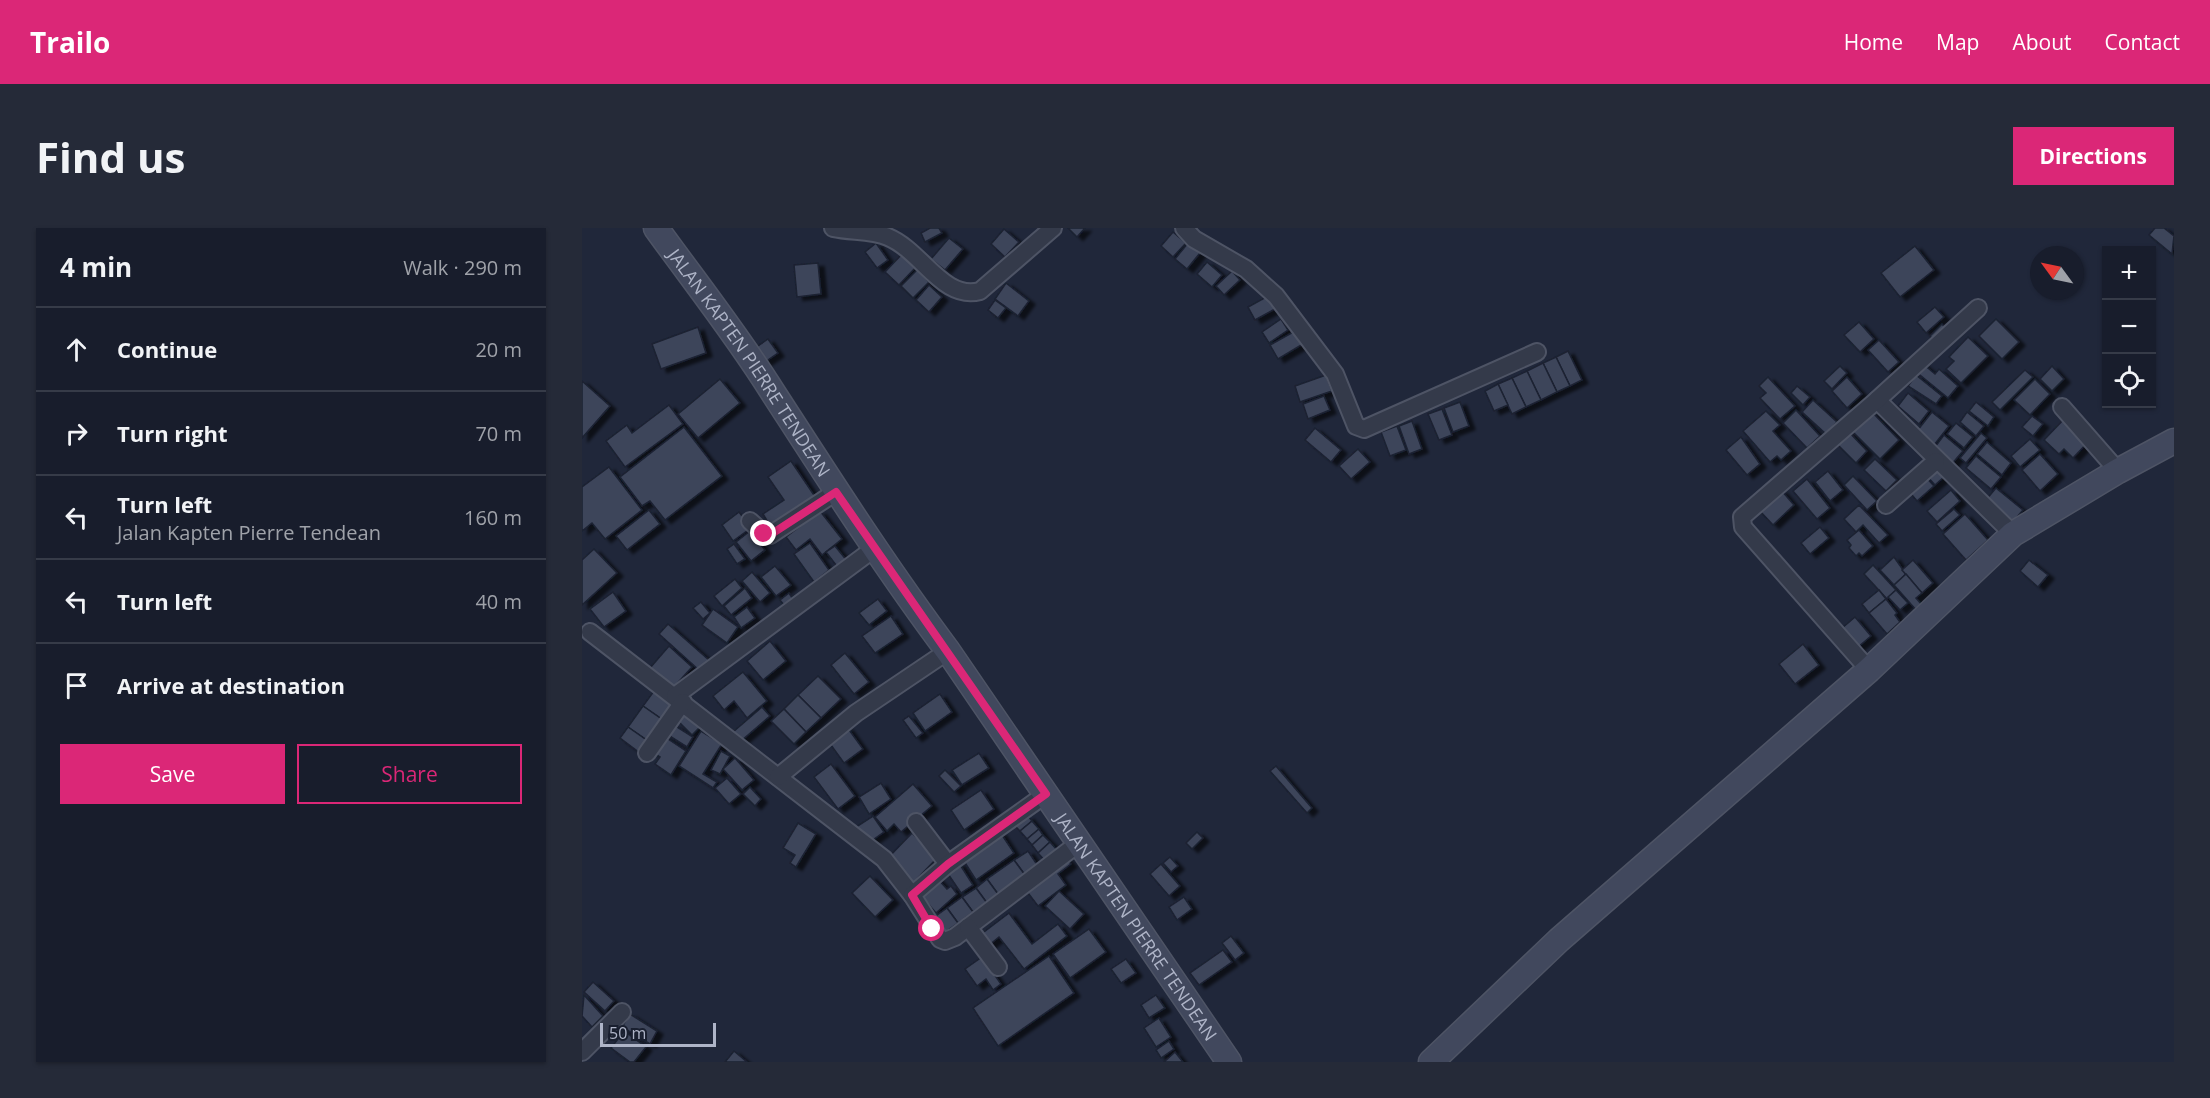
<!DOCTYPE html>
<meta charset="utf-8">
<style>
body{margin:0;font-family:"Open Sans",sans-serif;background:#252a38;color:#f1f3f6}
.controls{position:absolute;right:18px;top:18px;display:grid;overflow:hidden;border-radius:0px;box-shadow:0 2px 4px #0004}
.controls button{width:54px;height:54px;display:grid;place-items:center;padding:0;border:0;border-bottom:2px solid #363b48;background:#181d2c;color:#f1f3f6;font:30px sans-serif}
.compass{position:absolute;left:1448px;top:18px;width:54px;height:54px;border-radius:50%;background:#181d2c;box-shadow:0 2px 4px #0004;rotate:303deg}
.scale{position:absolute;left:18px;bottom:15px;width:116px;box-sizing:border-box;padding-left:6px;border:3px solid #aeb4c7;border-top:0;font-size:16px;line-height:21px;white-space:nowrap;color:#aeb4c7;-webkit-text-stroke:4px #191f2f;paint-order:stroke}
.stop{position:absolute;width:18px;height:18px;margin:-14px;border:4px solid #db2777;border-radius:50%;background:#fff}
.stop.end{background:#db2777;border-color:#fff;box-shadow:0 2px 6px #0008}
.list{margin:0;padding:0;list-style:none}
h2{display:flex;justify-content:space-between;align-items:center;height:78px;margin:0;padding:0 24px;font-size:26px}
h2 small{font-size:20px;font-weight:400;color:#9fa2a9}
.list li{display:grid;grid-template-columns:39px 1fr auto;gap:18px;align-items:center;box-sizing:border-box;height:84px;padding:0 24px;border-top:2px solid #363b48}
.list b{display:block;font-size:22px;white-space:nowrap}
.list p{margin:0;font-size:20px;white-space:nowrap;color:#9fa2a9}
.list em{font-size:20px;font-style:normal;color:#9fa2a9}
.actions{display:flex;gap:12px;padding:18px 24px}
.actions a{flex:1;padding:14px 0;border:2px solid #db2777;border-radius:0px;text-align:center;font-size:21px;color:#db2777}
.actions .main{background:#db2777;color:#fff}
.icon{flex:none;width:33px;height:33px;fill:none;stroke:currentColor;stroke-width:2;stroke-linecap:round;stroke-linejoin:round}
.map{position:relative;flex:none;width:1592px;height:834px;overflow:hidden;border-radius:0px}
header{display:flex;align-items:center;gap:36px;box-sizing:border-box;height:84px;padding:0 30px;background:#db2777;color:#fff}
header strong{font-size:28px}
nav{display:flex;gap:33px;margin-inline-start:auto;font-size:21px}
.intro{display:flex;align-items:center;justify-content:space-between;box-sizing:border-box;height:144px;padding:0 36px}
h1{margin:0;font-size:42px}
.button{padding:15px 27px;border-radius:0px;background:#db2777;color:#fff;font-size:21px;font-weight:700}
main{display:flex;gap:36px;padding:0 36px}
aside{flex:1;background:#181d2c;border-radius:0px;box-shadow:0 2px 4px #0004}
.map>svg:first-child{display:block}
.building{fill:#3c445a;stroke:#1b2131;stroke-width:1.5;filter:url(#shadow)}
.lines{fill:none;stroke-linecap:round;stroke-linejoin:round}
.street-casing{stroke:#4e5465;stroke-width:20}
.secondary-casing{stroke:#4e5465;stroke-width:27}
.street{stroke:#343a4a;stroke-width:16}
.secondary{stroke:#41485d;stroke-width:24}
.route{stroke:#db2777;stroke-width:8}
.labels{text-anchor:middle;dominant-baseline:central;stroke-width:4.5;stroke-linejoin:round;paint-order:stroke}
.street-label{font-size:18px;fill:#aeb4c7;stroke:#191f2f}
</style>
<header>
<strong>Trailo</strong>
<nav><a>Home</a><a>Map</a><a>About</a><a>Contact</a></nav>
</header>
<div class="intro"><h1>Find us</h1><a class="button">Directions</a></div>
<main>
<aside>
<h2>4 min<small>Walk · 290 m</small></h2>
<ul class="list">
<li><svg class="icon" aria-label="ahead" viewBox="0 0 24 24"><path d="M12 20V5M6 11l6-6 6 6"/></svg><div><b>Continue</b></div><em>20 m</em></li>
<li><svg class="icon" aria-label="right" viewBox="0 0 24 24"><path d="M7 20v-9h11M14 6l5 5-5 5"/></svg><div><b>Turn right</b></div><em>70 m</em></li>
<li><svg class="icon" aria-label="left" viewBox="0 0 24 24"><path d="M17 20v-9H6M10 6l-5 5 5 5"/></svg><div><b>Turn left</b><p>Jalan Kapten Pierre Tendean</p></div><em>160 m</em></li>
<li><svg class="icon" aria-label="left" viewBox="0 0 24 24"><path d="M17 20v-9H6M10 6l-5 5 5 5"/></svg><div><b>Turn left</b></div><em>40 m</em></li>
<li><svg class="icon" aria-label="arrive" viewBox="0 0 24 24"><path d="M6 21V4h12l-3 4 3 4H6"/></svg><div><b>Arrive at destination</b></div></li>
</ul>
<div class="actions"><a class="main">Save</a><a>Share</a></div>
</aside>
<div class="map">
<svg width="1592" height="834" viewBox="0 0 1592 834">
<defs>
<filter id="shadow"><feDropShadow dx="6" dy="3.5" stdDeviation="1.5" flood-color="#0009"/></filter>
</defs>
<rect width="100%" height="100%" fill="#20273a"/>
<g class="building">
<polygon points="348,0 357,0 360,5 343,14 339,5"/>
<polygon points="486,0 503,0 495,9"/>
<polygon points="1573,0 1582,0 1592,8 1590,26 1567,7"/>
<polygon points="422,1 437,14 423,29 409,16"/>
<polygon points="591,4 604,15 591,29 579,18"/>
<polygon points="367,10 381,21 363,42 349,31"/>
<polygon points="294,15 306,32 295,40 283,24"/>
<polygon points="606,15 618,25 605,41 593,31"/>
<polygon points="1333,18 1352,42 1318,69 1299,45"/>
<polygon points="320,26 334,39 317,57 303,44"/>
<polygon points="625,34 640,47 630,59 615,46"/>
<polygon points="236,35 239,66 215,69 212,37"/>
<polygon points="335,42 347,54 331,70 319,58"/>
<polygon points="650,43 658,52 642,67 634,58"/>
<polygon points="424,55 447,73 436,88 413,71"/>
<polygon points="347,57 360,69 347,84 334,72"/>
<polygon points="686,68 693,81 673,92 666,79"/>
<polygon points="413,72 424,80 416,90 406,82"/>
<polygon points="1353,79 1362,89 1344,105 1335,94"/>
<polygon points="699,91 706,102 687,115 680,104"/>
<polygon points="1414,91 1437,114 1420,131 1397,108"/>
<polygon points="1277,94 1292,111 1278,124 1262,107"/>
<polygon points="1360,96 1366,103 1354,114 1348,108"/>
<polygon points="116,99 124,125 79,141 70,116"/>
<polygon points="713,103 721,116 696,131 688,117"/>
<polygon points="1386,109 1406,128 1379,155 1364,141 1372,133 1367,129"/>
<polygon points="186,111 196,125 183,134 173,120"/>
<polygon points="1297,112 1317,134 1306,144 1286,122"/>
<polygon points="986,123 1000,152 988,158 974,129"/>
<polygon points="974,129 988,158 975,164 961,135"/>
<polygon points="961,135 975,164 959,172 945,143"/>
<polygon points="1340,135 1353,146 1357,141 1376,158 1366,170 1333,143"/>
<polygon points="1258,138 1265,145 1250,161 1242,153"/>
<polygon points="1470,138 1482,151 1470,163 1458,151"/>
<polygon points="1443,142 1451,149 1418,182 1410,174"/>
<polygon points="945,143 959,172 944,179 930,150"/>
<polygon points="744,147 750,163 718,174 713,158"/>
<polygon points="1334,147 1360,168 1354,176 1326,158"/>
<polygon points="1186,149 1213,178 1198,191 1178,170 1184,165 1177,158"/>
<polygon points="1265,149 1280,166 1265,180 1250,163"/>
<polygon points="930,150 944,179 930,186 916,156"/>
<polygon points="138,151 158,175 116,210 96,186"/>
<polygon points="1453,151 1468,166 1448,187 1432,172"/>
<polygon points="0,153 28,178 0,210"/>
<polygon points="916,156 926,177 912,183 903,163"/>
<polygon points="1215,158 1228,169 1221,177 1209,165"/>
<polygon points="1326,165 1347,183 1337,196 1316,178"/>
<polygon points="742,168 748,182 726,191 721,176"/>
<polygon points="1231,172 1255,194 1244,206 1220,184"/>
<polygon points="878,174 887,198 871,204 862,180"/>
<polygon points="1394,174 1412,189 1406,198 1387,183"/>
<polygon points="87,177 101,196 43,239 24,213 45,197 50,205"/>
<polygon points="860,181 870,207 857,212 846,186"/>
<polygon points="1214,182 1238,208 1225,220 1201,195"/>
<polygon points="1184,183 1198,197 1191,203 1209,223 1199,232 1195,228 1188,234 1161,203"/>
<polygon points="1289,183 1317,212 1298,231 1270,203"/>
<polygon points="1350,184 1367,198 1352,217 1335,203"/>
<polygon points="1385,184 1402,198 1394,208 1378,194"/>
<polygon points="1450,188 1461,196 1451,208 1440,199"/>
<polygon points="1483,190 1507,213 1491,230 1482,221 1477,226 1462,212"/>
<polygon points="830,193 840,221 827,226 817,198"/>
<polygon points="1374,195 1391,209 1382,220 1365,206"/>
<polygon points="815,198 824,222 808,228 799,204"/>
<polygon points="102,199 140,248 83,292 68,273 60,278 38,249"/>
<polygon points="733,200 759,222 749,234 723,212"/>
<polygon points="1266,203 1285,223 1274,235 1254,215"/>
<polygon points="1399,205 1405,210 1384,235 1378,230"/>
<polygon points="1362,207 1381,223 1368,238 1350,223"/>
<polygon points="1159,209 1178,236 1165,247 1144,222"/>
<polygon points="1448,211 1458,222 1438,239 1429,228"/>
<polygon points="1405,214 1429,235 1420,247 1395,226"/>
<polygon points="776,221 788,234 769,251 757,238"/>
<polygon points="1458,226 1476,246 1458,263 1440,242"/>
<polygon points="1394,228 1419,249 1409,261 1384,240"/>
<polygon points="1293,231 1315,252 1304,263 1282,242"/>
<polygon points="209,233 236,273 191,303 181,286 202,272 186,249"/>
<polygon points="1352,238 1362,249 1353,257 1343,246"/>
<polygon points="27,239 60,282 23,311 10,295 0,303 0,259"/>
<polygon points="1246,243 1261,262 1248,273 1233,254"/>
<polygon points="1341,246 1352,258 1335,273 1325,261"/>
<polygon points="1271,248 1295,273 1285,282 1262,257"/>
<polygon points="1225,251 1248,280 1235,291 1211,263"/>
<polygon points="1414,260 1441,282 1430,295 1403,273"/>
<polygon points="1199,262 1212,277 1191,297 1177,282"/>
<polygon points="1369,262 1378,273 1355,294 1345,283"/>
<polygon points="1277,277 1306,307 1297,315 1281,297 1274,304 1262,291"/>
<polygon points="1372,281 1378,287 1360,303 1354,296"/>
<polygon points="67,282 78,296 45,322 34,308"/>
<polygon points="238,283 260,311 240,327 228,311 214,322 204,309"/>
<polygon points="157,284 169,300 151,313 140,297"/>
<polygon points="1383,286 1406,312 1384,332 1361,306"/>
<polygon points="1238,299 1247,310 1228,326 1219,315"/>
<polygon points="1277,302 1291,318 1280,328 1277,325 1274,328 1267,320 1269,317 1265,312"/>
<polygon points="168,303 183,322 169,333 154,314"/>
<polygon points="228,315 247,342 232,354 212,326"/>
<polygon points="152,316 163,331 155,336 145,321"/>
<polygon points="253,318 266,334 257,341 244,324"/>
<polygon points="12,321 35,345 0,377 0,332"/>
<polygon points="1312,329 1324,346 1312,357 1298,342"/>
<polygon points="1331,332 1351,355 1340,365 1320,342"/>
<polygon points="1447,332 1466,347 1456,359 1438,343"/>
<polygon points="1291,337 1314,362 1305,371 1282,346"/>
<polygon points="193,338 209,357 194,368 179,349"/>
<polygon points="170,344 188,365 178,374 160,353"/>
<polygon points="1324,346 1340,365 1334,370 1341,378 1335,383 1312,357"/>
<polygon points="153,351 160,360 140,378 132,368"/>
<polygon points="163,360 170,370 149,387 142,378"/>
<polygon points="1297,362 1304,371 1287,385 1280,376"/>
<polygon points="1314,362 1326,375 1318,382 1306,369"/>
<polygon points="31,364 44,383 22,399 8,381"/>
<polygon points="207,365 213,374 205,381 198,372"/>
<polygon points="296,371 305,383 287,397 277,385"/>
<polygon points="1304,371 1315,385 1313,387 1318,394 1305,406 1287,385"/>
<polygon points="119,374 128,385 121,391 111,380"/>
<polygon points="165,379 173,390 159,400 152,389"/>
<polygon points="131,381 156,399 145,415 120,397"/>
<polygon points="309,388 321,406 293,425 280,408"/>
<polygon points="1273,389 1289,408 1275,420 1259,401"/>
<polygon points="86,396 128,433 118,443 77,406"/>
<polygon points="188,413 204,433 181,452 165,433"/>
<polygon points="1221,416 1237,437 1213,456 1197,436"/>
<polygon points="87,418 110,439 91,460 68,440"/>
<polygon points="263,425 287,454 272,466 249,437"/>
<polygon points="161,444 185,473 165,490 152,473 142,482 131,468"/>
<polygon points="236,448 259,471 239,490 216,467"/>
<polygon points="72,463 92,477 81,492 61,478"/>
<polygon points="358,466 370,484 343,503 331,485"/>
<polygon points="216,467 239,490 224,504 202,481"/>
<polygon points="61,478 81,492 66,513 46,499"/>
<polygon points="180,479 188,488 159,513 151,504"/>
<polygon points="202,481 224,504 212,516 189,493"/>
<polygon points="106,483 120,497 110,507 96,493"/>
<polygon points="327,488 341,505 334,510 321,492"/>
<polygon points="92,497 111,509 105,519 86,507"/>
<polygon points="46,499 66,513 58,525 38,510"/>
<polygon points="265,499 281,521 262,535 246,513"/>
<polygon points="119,503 140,516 121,546 135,554 131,560 97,538"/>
<polygon points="80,507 104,523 89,547 73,536 78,529 69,523"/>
<polygon points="139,523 148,528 138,546 129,542"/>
<polygon points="397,525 407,540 380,557 370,542"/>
<polygon points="153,530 172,552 160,562 141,541"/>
<polygon points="249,536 273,568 256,581 232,549"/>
<polygon points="694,538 730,580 725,585 688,543"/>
<polygon points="363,542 379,558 372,564 357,548"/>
<polygon points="145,550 159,566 147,576 133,560"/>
<polygon points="299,555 309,571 287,586 277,569"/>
<polygon points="331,556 350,578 319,604 312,596 305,603 293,589"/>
<polygon points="168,559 179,571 173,578 161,566"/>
<polygon points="399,562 412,581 382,602 369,582"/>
<polygon points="291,588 302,604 285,616 274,599"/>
<polygon points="446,588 450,593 438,603 433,598"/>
<polygon points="450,593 457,601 445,611 438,603"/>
<polygon points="216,595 234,606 214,639 208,635 213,627 201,620"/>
<polygon points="457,601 461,607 450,617 445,611"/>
<polygon points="418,604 432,625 394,652 380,630"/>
<polygon points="615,604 621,610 610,621 604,615"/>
<polygon points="330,605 355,630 331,655 305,631"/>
<polygon points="461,607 468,614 456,625 450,617"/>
<polygon points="468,614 476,623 464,634 456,625"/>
<polygon points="446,623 456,638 443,647 432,632"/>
<polygon points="588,629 596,638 589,644 581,635"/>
<polygon points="484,630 489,636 476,646 484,657 456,678 443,661"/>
<polygon points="432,632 443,647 416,666 405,651"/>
<polygon points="377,635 391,657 379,665 364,643"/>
<polygon points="579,636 598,658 587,668 568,646"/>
<polygon points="288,648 311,672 293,689 270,665"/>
<polygon points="353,648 365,661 369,658 375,666 354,685 336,664"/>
<polygon points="405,651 416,666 405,675 394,660"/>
<polygon points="394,660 405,675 391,684 380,669"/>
<polygon points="477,663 502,686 488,701 463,678"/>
<polygon points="380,669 391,684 376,695 365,680"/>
<polygon points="602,669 610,681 595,692 587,679"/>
<polygon points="365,680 376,695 362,705 351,690"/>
<polygon points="427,685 450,716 476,696 485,708 442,741 417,709 406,718 398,707"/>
<polygon points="507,701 524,724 488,750 471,726"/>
<polygon points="649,708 662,725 653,732 640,715"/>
<polygon points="641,722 650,734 617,757 608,745"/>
<polygon points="467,728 492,765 416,818 391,780"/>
<polygon points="400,729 419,756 411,762 404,751 395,758 383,741"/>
<polygon points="544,731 554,745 539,755 529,741"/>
<polygon points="11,754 32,773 23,783 2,764"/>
<polygon points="2,767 21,788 10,799 0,788"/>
<polygon points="574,767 583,780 567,790 559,777"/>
<polygon points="48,786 75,803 68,816 40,799"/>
<polygon points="577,790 589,809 574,819 562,800"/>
<polygon points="42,803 64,819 52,834 48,834 29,820"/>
<polygon points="587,813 592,821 579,830 574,822"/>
<polygon points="152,823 165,834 143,834"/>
<polygon points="593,824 601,834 582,834"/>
</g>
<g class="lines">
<defs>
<g id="street">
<path d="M251,0C269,4 290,2 306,9C340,23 361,73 398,63L471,0"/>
<polyline points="602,0 612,11 664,41 694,68 753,146 774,198 782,201 955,124"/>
<polyline points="1295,172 1431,306"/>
<polyline points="1480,179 1536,243"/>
<polyline points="1304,277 1354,233"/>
<polyline points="168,293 182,306 188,307 254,264"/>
<polyline points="8,404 302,631 330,667 358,711 363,713 373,709 497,615"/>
<polyline points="1287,442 1161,299 1160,289 1295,172 1396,80"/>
<polyline points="93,468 293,320"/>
<polyline points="65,525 101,474"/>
<polyline points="196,549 274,485 366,423"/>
<polyline points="334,594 366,636"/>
<polyline points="330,667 366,636 464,566"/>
<polyline points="386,699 416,739"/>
<polyline points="0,824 40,784"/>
</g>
<g id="secondary">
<path id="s1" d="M74,0C113,54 155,107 190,163C247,251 303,339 366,423L647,834"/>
<polyline points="849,834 977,712 1287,442 1431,306 1536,243 1592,213"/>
</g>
</defs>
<use href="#street" class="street-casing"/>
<use href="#secondary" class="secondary-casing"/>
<use href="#street" class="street"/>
<use href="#secondary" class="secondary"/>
</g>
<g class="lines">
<polyline class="route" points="182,306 188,307 254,264 464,566 366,636 330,667 350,701"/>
</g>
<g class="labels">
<g class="street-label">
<text stroke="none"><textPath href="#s1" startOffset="164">JALAN KAPTEN PIERRE TENDEAN</textPath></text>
<text stroke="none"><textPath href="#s1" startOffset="848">JALAN KAPTEN PIERRE TENDEAN</textPath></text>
</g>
</g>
</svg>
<div class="controls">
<button>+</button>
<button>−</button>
<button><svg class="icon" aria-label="locate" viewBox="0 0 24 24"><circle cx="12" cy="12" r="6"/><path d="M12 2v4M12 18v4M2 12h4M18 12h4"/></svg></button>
</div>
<svg class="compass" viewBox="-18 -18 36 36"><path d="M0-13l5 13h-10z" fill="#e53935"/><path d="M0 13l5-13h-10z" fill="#9fa2a9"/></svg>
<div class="scale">50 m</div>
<div class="stop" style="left:350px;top:701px"></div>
<div class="stop end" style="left:182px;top:306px"></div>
</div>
</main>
